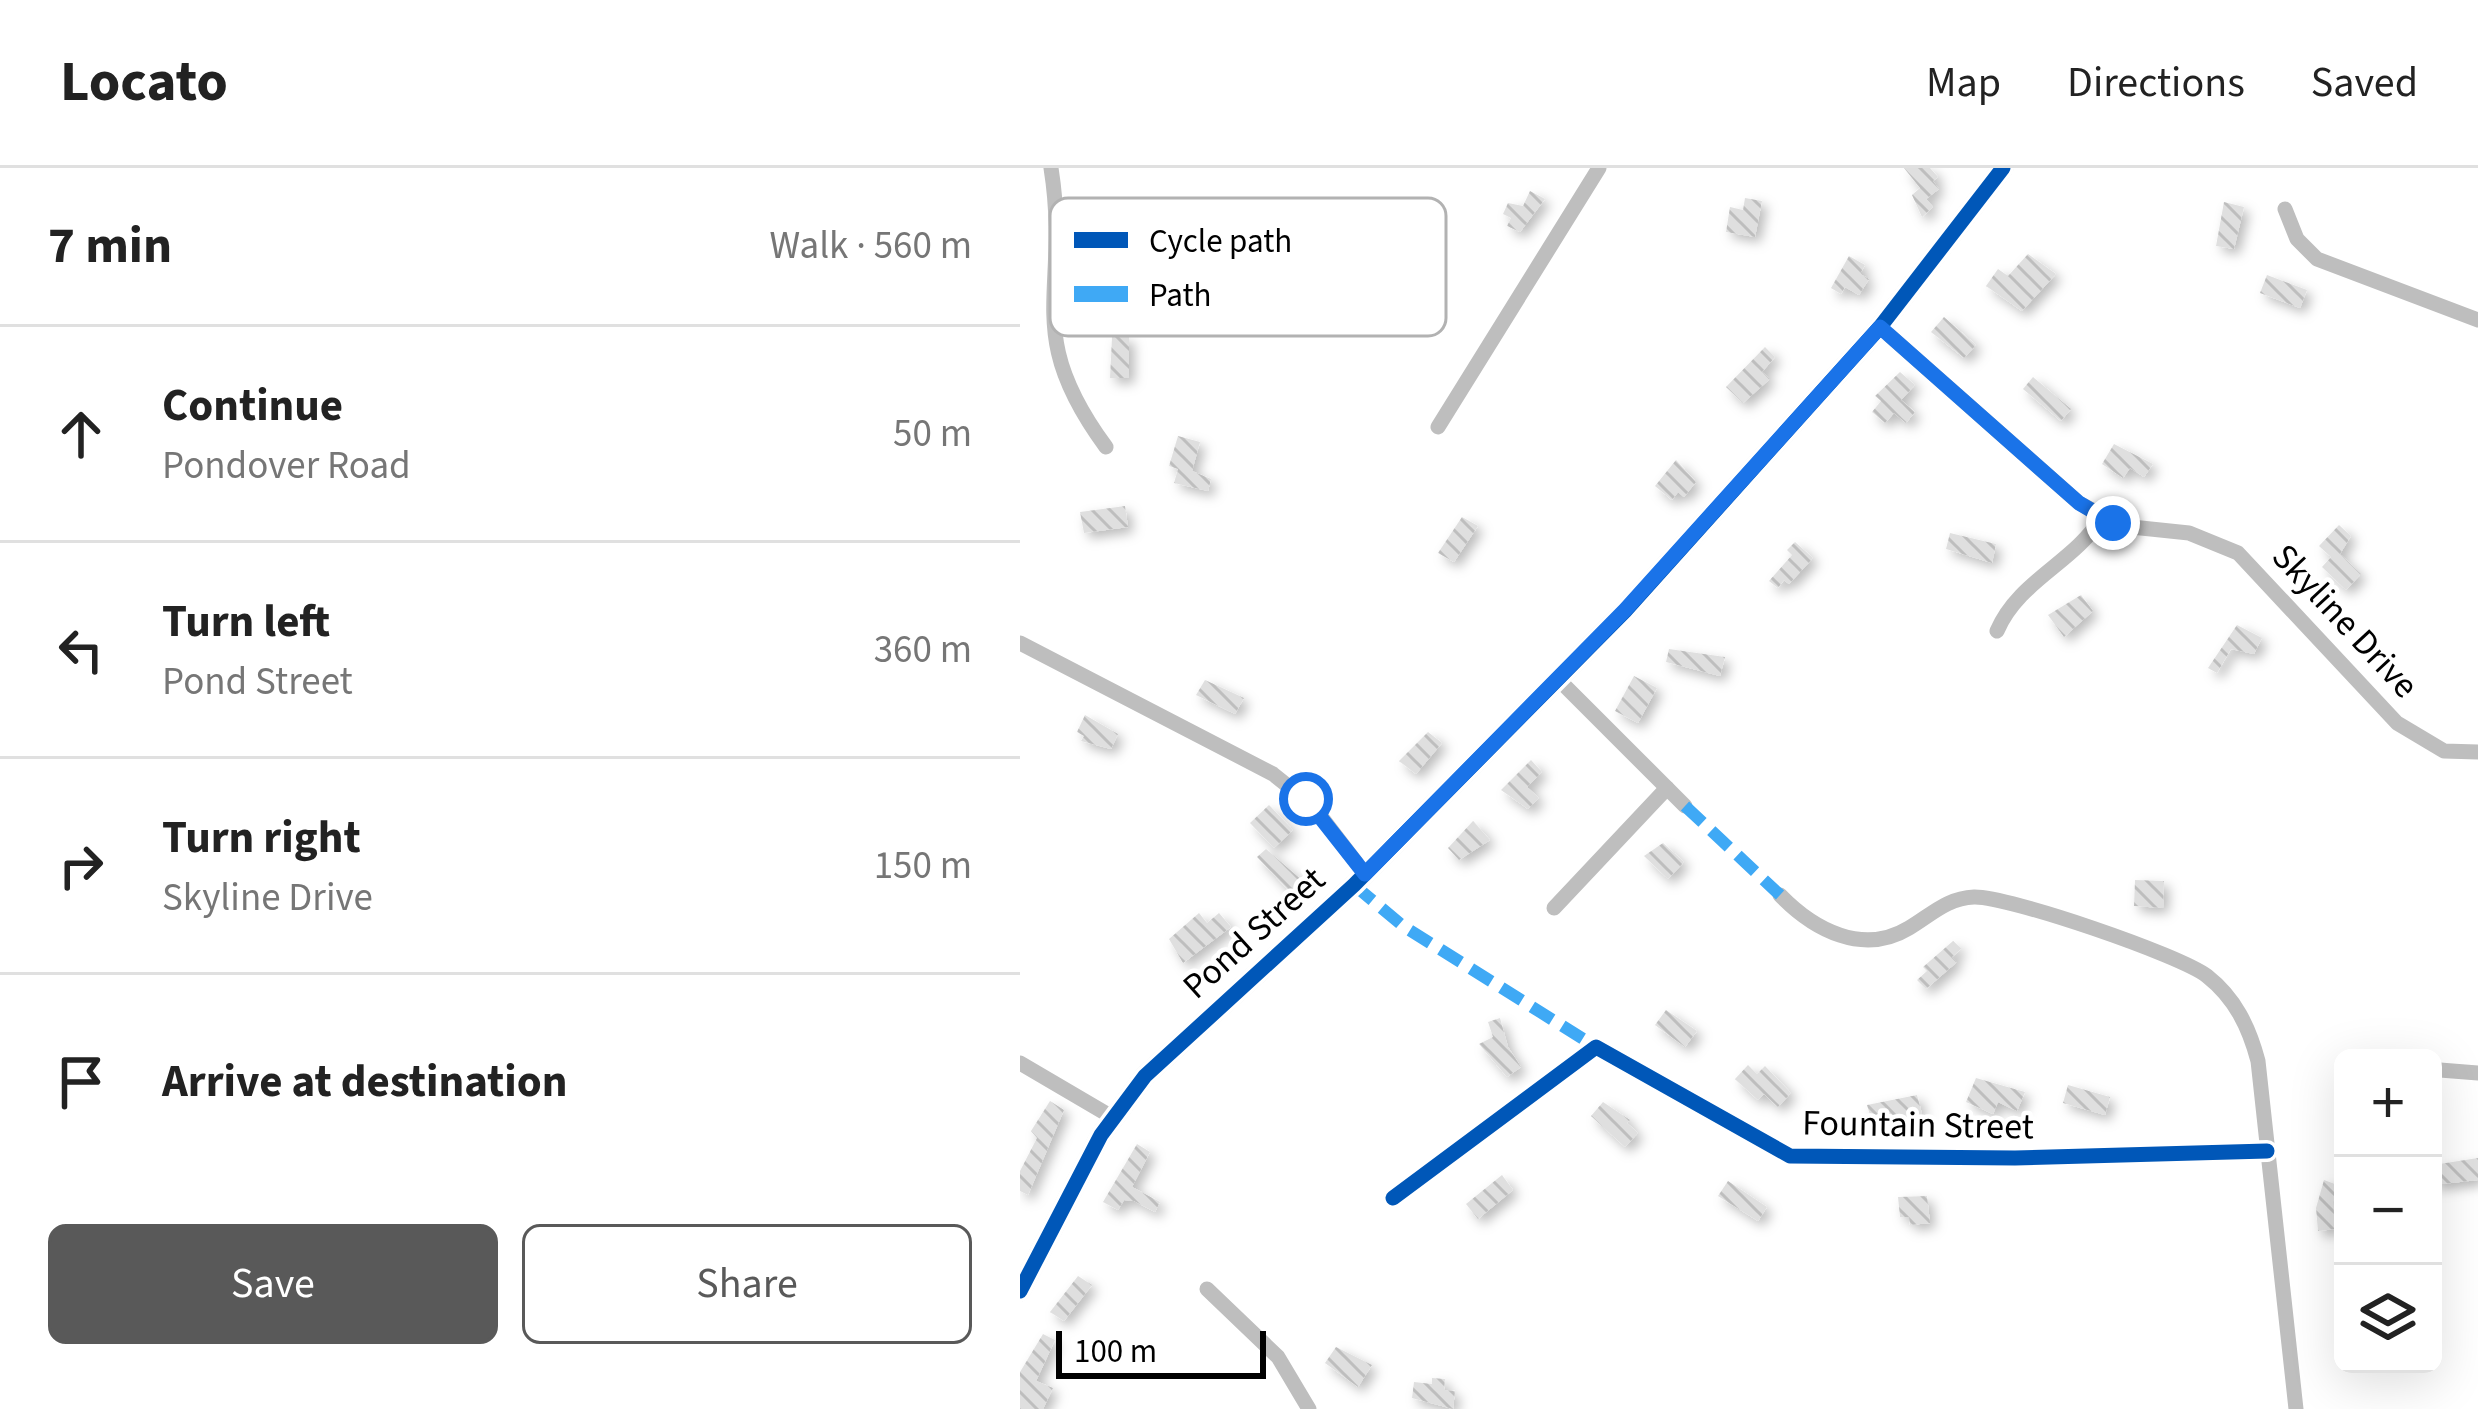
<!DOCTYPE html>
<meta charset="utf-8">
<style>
body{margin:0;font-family:"Source Sans 3",sans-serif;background:#f2f2f2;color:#222}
.controls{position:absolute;right:36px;bottom:36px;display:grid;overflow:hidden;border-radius:18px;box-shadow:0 12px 48px #0002}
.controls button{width:108px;height:108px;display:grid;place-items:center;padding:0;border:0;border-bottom:3px solid #e0e0e0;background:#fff;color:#222;font:60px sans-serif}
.scale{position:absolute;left:36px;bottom:30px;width:210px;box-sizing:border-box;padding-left:12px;border:6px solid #000;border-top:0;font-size:33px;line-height:42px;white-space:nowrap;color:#000;-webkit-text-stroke:9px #fff;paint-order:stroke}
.stop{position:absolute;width:36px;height:36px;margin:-27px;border:9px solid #1a73e8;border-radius:50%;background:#fff}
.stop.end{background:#1a73e8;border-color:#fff;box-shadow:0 3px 12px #0008}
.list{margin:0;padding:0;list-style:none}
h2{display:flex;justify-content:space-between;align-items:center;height:156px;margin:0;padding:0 48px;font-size:51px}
h2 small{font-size:39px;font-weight:400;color:#767676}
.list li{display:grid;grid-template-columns:78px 1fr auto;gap:36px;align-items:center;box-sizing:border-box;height:216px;padding:0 48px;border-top:3px solid #e0e0e0}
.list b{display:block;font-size:45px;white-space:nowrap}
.list p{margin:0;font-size:39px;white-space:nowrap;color:#767676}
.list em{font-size:39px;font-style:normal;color:#767676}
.actions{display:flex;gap:24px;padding:36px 48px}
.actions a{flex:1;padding:27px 0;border:3px solid #595959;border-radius:18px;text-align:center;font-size:42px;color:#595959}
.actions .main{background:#595959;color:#fff}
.icon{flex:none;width:66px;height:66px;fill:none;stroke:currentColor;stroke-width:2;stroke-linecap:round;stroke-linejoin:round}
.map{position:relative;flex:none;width:1458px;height:1241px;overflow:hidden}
header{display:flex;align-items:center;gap:72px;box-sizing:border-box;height:168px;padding:0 60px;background:#fff;border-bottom:3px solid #e0e0e0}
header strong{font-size:57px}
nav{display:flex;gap:66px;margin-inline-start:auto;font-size:42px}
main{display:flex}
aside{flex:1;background:#fff}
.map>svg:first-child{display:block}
.building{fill:url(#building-back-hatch);filter:url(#shadow)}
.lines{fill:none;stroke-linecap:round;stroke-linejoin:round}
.street{stroke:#bebebe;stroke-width:15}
.secondary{stroke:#b8b8b8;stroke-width:21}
.quiet{stroke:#3fa9f5;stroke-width:12;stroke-dasharray:24 12;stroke-linecap:butt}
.cycleway-casing{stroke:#fff;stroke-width:22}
.cycleway{stroke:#0057b8;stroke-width:15}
.route{stroke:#1a73e8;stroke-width:15}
.labels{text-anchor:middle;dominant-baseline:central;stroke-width:9;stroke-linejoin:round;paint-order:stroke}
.street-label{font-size:36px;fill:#000;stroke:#fff}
.key{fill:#fff;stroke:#b2b2b2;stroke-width:3}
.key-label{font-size:33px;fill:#000}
</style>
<header>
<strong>Locato</strong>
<nav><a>Map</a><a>Directions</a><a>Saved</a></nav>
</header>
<main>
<aside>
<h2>7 min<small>Walk · 560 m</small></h2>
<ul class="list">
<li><svg class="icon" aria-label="ahead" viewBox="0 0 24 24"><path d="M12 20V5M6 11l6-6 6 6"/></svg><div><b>Continue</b><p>Pondover Road</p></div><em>50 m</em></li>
<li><svg class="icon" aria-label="left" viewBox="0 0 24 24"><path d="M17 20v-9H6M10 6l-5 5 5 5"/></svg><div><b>Turn left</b><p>Pond Street</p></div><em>360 m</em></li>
<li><svg class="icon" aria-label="right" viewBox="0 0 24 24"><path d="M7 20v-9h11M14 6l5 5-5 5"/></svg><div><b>Turn right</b><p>Skyline Drive</p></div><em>150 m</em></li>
<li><svg class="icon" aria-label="arrive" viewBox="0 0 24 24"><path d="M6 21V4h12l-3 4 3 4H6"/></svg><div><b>Arrive at destination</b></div></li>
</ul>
<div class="actions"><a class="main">Save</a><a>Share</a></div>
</aside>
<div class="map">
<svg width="1458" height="1241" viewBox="0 0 1458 1241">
<defs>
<pattern id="building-back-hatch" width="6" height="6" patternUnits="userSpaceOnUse" patternTransform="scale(3)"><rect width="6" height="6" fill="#dfdfdf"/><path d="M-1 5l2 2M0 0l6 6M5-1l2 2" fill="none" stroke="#bebebe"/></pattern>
<filter id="shadow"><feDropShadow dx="5.5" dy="5.5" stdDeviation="6" flood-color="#0004"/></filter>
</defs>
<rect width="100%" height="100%" fill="#fff"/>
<g class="building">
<polygon points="884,0 910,0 918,9 913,13 919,21 906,31 913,39 902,49 892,27 900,20"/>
<polygon points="510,23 525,31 500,64 487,58 491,50 483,46 488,35 503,38"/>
<polygon points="725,30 742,33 735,69 706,64 710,39 723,42"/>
<polygon points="1204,34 1224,39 1214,81 1196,78"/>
<polygon points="1008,86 1036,106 1002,143 966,118 978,101 988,108"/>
<polygon points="829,88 845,97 840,106 849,111 839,127 825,119 821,126 811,120"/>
<polygon points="1247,107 1287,122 1280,140 1240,125"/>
<polygon points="924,149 956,177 944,190 911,164"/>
<polygon points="92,169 109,169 109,210 90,210"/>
<polygon points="745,179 755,189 742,204 750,211 723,235 706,219"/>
<polygon points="880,204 895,217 881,232 895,244 886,255 874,245 865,255 852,244 861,233 855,228"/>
<polygon points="1013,209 1051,241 1041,253 1003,221"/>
<polygon points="158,268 180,274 172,303 191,311 188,323 154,315 158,301 149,298"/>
<polygon points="1094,276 1133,296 1124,309 1110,300 1103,310 1082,296"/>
<polygon points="656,292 676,314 664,329 658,324 652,332 635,318"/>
<polygon points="105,338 108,359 64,365 60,344"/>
<polygon points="442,349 458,358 434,394 418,385"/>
<polygon points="1319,357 1331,368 1320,386 1341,406 1326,422 1302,399 1311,389 1299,378"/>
<polygon points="930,365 976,376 972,395 926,381"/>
<polygon points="775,374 793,390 769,416 764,412 758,420 749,413 772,387 767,382"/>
<polygon points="1061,427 1073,443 1044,469 1028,447"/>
<polygon points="1217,457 1242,470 1234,486 1211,481 1197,505 1188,500"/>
<polygon points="649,481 705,489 700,508 646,494"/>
<polygon points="614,508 637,520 618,555 595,543"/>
<polygon points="185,512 224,530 215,546 176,527"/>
<polygon points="65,547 98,566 91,581 61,573 64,568 57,564"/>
<polygon points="408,564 422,575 396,606 379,593"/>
<polygon points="511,592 522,604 507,619 519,630 508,641 481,622"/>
<polygon points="249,637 273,662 254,680 230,655"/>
<polygon points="453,653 470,672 439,692 428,680"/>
<polygon points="643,675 664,694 648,711 624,688"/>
<polygon points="246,681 284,714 272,726 237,689"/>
<polygon points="1115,712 1144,713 1143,740 1114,738"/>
<polygon points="179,745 187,755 199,745 211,759 163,795 149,771"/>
<polygon points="933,773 941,781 932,789 937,794 906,821 897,812 907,803 903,799"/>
<polygon points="646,842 677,863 665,879 635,857"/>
<polygon points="480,850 488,879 501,899 487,909 459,876 473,869 468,854"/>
<polygon points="728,897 737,906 745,898 771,925 758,939 744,926 738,932 715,911"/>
<polygon points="956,910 1005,924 997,943 978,934 973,946 946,934"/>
<polygon points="1048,917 1090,929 1085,947 1043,935"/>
<polygon points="897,927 902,946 852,954 847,937"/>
<polygon points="30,933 44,942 8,1027 0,1023 0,1003 17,970 11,963"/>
<polygon points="583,934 610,952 607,955 618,965 605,979 571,948"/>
<polygon points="117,976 130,984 112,1019 140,1034 135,1044 114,1033 104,1032 98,1042 83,1034"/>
<polygon points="1458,990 1458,1012 1413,1017 1413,997"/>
<polygon points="482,1007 493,1022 458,1051 446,1036"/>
<polygon points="1304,1012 1323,1019 1323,1036 1313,1033 1315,1061 1298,1063 1296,1040"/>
<polygon points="708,1013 747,1039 738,1053 698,1028"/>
<polygon points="907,1028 910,1055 890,1057 889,1049 880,1049 878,1029"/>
<polygon points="58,1108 72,1117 44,1153 30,1144"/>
<polygon points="23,1166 35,1172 16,1213 33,1220 23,1241 0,1241 0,1204"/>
<polygon points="316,1179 352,1197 338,1219 305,1195"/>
<polygon points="412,1210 425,1211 424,1222 435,1223 433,1241 392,1230 394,1214 412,1216"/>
</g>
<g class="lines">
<g class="street">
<path d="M31,0C51,126 0,162 86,279"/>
<polyline points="1265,41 1277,71 1297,91 1458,152"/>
<polyline points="860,159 1059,335 1102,358 1169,365 1218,385 1377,555 1424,583 1458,584"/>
<polyline points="418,259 579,0"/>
<path d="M977,463C999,412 1054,395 1082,349"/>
<polyline points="0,475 253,606 293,638 345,706"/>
<polyline points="538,511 665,638"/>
<path d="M760,727C794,762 843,788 889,760C911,747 927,730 954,729C988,728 1160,787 1187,808C1215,830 1229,859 1238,893L1276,1241"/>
<polyline points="534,740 647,620"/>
<polyline points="0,895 92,949"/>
<polyline points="1420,902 1458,905"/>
<polyline points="373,1030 576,879 770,988 995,990 1247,983"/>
<polyline points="187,1121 258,1189 289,1241"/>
</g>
<polyline class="secondary" points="0,1123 81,967 125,908 334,717 605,443 860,159 983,0"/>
<g class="quiet">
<polyline points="665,638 760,727"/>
<polyline points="334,717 383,758 576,879"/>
</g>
<defs>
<g id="cycleway">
<polyline points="373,1030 576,879 770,988 995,990 1247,983"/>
<polyline points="0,1123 81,967 125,908 334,717 605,443 860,159 983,0"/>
</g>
</defs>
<use href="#cycleway" class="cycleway-casing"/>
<use href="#cycleway" class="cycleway"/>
</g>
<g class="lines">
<polyline class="route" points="286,631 345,706 605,442 860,159 1059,335 1093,355"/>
</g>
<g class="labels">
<g class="street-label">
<text transform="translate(1325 453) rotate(47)">Skyline Drive</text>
<text transform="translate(234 765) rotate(-42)">Pond Street</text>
<text transform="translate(898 957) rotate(1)">Fountain Street</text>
</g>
</g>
<rect x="30" y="30" width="396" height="138" rx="18" class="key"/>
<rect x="54" y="64" width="54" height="16" fill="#0057b8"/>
<rect x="54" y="118" width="54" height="16" fill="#3fa9f5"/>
<g class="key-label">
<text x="129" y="84">Cycle path</text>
<text x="129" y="138">Path</text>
</g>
</svg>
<div class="controls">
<button>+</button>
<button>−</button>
<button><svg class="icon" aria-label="layers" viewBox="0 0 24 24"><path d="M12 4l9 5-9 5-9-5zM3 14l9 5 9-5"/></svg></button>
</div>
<div class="scale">100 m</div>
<div class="stop" style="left:286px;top:631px"></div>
<div class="stop end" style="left:1093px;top:355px"></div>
</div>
</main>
